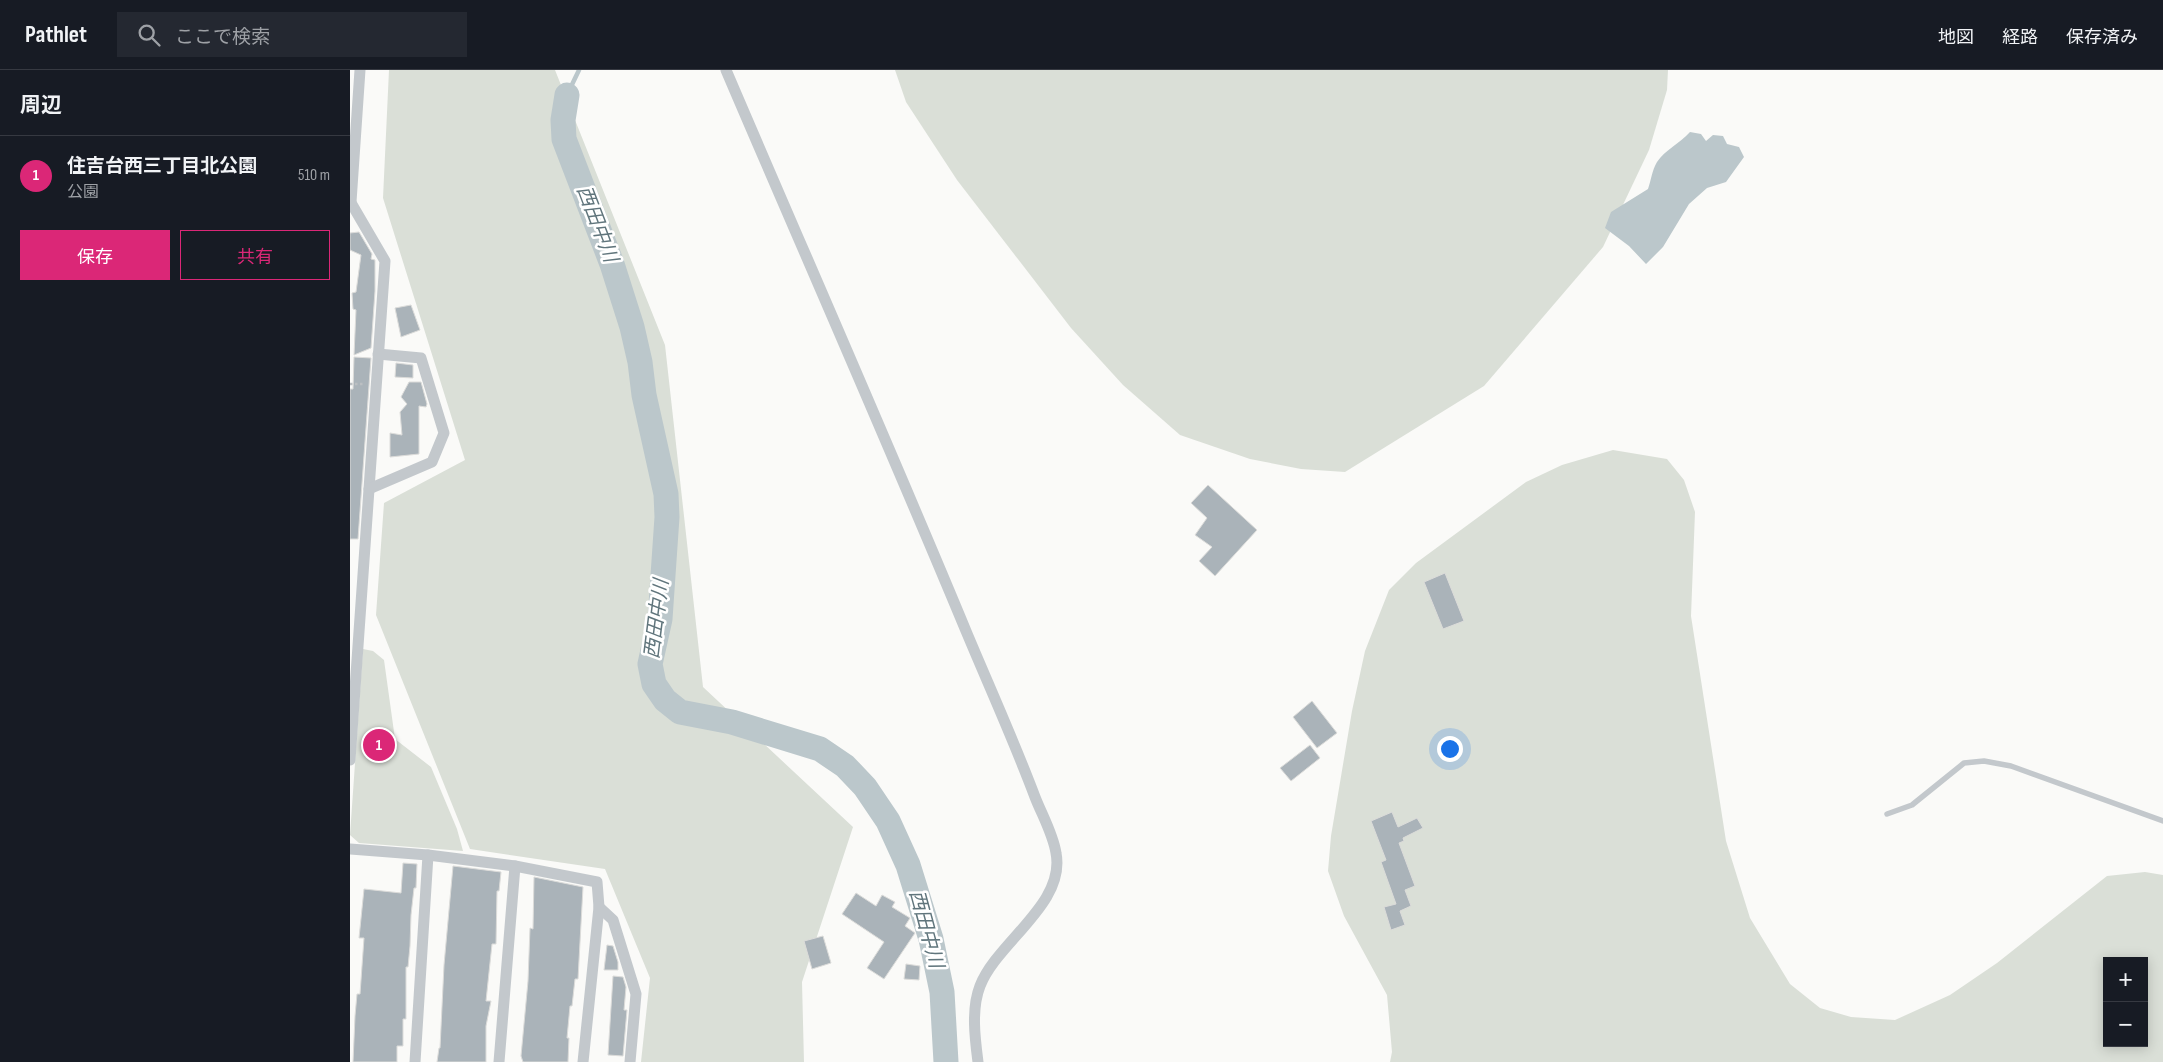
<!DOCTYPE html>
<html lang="ja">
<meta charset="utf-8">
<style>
body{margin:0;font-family:"Sofia Sans Condensed","Noto Sans JP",sans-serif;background:#242831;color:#f1f3f6}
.controls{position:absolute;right:15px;bottom:15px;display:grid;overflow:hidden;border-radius:0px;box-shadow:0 2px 12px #0003}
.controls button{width:45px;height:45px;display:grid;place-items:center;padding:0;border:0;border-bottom:1px solid #363941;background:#171b24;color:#f1f3f6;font:25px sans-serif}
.you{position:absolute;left:1099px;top:678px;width:18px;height:18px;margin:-12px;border:4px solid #fff;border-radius:50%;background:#1a73e8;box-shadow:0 0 0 8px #1a73e833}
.badge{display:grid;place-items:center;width:32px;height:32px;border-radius:50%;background:#db2777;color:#fff;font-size:16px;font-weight:700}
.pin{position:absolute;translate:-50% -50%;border:2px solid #fff;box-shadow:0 1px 5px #0006}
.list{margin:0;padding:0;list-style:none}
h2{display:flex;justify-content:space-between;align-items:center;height:65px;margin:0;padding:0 20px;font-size:21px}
h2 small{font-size:16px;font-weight:400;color:#9ea1a6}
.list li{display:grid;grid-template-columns:32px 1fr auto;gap:15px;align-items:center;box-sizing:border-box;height:80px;padding:0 20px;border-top:1px solid #363941}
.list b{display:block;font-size:19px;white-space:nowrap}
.list p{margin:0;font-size:16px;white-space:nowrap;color:#9ea1a6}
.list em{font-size:16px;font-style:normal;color:#9ea1a6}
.actions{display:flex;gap:10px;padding:15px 20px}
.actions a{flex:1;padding:11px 0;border:1px solid #db2777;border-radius:0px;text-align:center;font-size:18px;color:#db2777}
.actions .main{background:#db2777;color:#fff}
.icon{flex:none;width:28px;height:28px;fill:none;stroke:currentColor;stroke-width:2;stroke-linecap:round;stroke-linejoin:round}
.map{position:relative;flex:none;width:1813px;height:992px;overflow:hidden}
header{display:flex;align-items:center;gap:30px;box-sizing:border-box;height:70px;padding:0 25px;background:#171b24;border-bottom:1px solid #363941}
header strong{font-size:24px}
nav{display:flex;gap:28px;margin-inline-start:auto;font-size:18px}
.search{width:350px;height:45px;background:#242831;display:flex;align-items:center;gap:12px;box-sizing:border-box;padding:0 18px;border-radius:0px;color:#9ea1a6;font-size:19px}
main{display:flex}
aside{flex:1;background:#171b24}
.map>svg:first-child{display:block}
.green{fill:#dadfd7;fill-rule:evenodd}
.water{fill:#bbc7cb}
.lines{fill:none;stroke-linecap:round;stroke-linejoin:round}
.stream{stroke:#bbc7cb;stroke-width:4.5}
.river{stroke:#bbc7cb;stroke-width:25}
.building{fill:#aab3b9;stroke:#dcdcda}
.path{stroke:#bbbfc2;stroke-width:2.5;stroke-dasharray:2.5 2.5;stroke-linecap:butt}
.lane{stroke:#c3c8cc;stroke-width:5.5}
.street{stroke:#c3c8cc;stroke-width:11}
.labels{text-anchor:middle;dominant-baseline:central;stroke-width:5;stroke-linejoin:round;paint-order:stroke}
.water-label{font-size:20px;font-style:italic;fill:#60757c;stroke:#fff}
</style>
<header>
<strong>Pathlet</strong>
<div class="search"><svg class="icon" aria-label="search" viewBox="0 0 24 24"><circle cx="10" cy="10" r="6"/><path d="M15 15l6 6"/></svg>ここで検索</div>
<nav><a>地図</a><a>経路</a><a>保存済み</a></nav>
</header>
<main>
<aside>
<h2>周辺<small></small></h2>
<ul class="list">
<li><span class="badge">1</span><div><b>住吉台西三丁目北公園</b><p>公園</p></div><em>510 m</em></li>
</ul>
<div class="actions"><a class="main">保存</a><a>共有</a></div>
</aside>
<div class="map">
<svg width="1813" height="992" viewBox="0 0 1813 992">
<rect width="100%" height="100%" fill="#fafaf8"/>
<g class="green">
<polygon points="39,0 205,0 315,275 353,617 503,757 452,912 454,992 291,992 300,908 255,799 120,779 26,545 34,433 115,390 33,128"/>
<polygon points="545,0 1318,0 1317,20 1299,80 1253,177 1134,316 995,402 951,399 900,389 830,365 773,315 721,258 607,110 556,32"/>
<path d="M1263,380L1317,389L1334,410L1345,442L1341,546L1376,771L1400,848L1440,914L1470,938L1501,947L1545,950L1600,925L1647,893L1757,806L1795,802L1813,805V992H1040L1042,982L1037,925L994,846L978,801L981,766L1002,641L1015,581L1039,520L1066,493L1176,412L1212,395ZM1757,891H1794V973H1757Z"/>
<polygon points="13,579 23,581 34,590 45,669 81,697 107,759 113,781 9,773 0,765"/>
</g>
<path class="water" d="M1340,62L1351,64L1356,71L1363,65L1373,66L1377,74L1389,77L1394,87L1376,112L1357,118L1339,134L1313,177L1296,194L1279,176L1255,158L1261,142L1298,119C1301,111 1302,100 1307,92C1315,80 1330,73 1340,62Z"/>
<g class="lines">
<polyline class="stream" points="217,25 229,0"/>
<polyline class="river" points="217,25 213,50 214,69 262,194 282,257 290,292 294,325 316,424 317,447 310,549 300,594 304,614 315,630 330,642 382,652 470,679 495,696 515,717 538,751 558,795 581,869 592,922 596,992"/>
</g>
<g class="building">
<polygon points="9,162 22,184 21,189 25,190 25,221 21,278 4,285 6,240 3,239 2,223 6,222 11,185 0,180 0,163"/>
<polygon points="61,235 70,260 51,267 45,238"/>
<polygon points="4,287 21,288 8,469 0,469 0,319 3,319"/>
<polygon points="46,293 63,295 63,308 45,307"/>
<polygon points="59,312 71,312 77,334 76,337 69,336 69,384 40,387 40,363 52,365 50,342 57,334 51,327"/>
<polygon points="858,415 907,460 865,506 849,491 862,477 845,465 857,448 841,433"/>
<polygon points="1095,503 1114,551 1093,559 1074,512"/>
<polygon points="962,631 987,663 967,678 943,647"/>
<polygon points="960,675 970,688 941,711 930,698"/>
<polygon points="1042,742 1048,757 1067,748 1073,758 1053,768 1054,771 1049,773 1065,816 1055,820 1061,836 1050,841 1055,855 1041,860 1034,837 1046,834 1031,792 1036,790 1021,751"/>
<polygon points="53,793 67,794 66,818 64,818 61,845 60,876 58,897 56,897 56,949 53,949 53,976 47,976 47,992 3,992 5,946 7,924 10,924 14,868 9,868 14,819 51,823"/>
<polygon points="103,796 151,802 149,821 147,821 146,874 142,874 136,931 141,931 136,956 136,992 87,992 89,978 90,978 94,895"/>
<polygon points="184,807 233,817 228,909 225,909 222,936 220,936 217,968 219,968 218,992 173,992 171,986 178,911 180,858 183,859"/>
<polygon points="506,823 526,836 532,825 545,832 542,837 560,848 555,856 565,863 534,909 517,898 534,872 492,844"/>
<polygon points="473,866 481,893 462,899 454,871"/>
<polygon points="257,875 263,876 268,892 268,900 254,900"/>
<polygon points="556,894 570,896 569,910 554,909"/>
<polygon points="263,906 273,907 276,917 274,940 277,940 273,986 258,985"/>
</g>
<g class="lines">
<polyline class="path" points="0,314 14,314"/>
<polyline class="lane" points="1537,744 1562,735 1614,693 1634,691 1661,696 1813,751"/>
<g class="street">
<path d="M376,0C456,187 538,373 616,561C639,616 664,671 685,727C692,745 703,764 706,783C716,834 647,872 630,916C621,939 625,969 628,992"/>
<polyline points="0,131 35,191 0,690"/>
<polyline points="1,132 10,0"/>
<polyline points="19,419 82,392 94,363 71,288 28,284"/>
<polyline points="0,779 78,785 165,796 247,812 249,837 233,992"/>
<polyline points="249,837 263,850 286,924 280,992"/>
<polyline points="65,992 78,785"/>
<polyline points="149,992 165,796"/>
</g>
</g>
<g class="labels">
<g class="water-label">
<text transform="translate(247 154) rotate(69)">西田中川</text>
<text transform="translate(307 549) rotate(-83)">西田中川</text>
<text transform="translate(576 859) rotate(75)">西田中川</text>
</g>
</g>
</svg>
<div class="controls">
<button>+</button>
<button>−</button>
</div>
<div class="you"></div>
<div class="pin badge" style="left:29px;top:675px">1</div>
</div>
</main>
